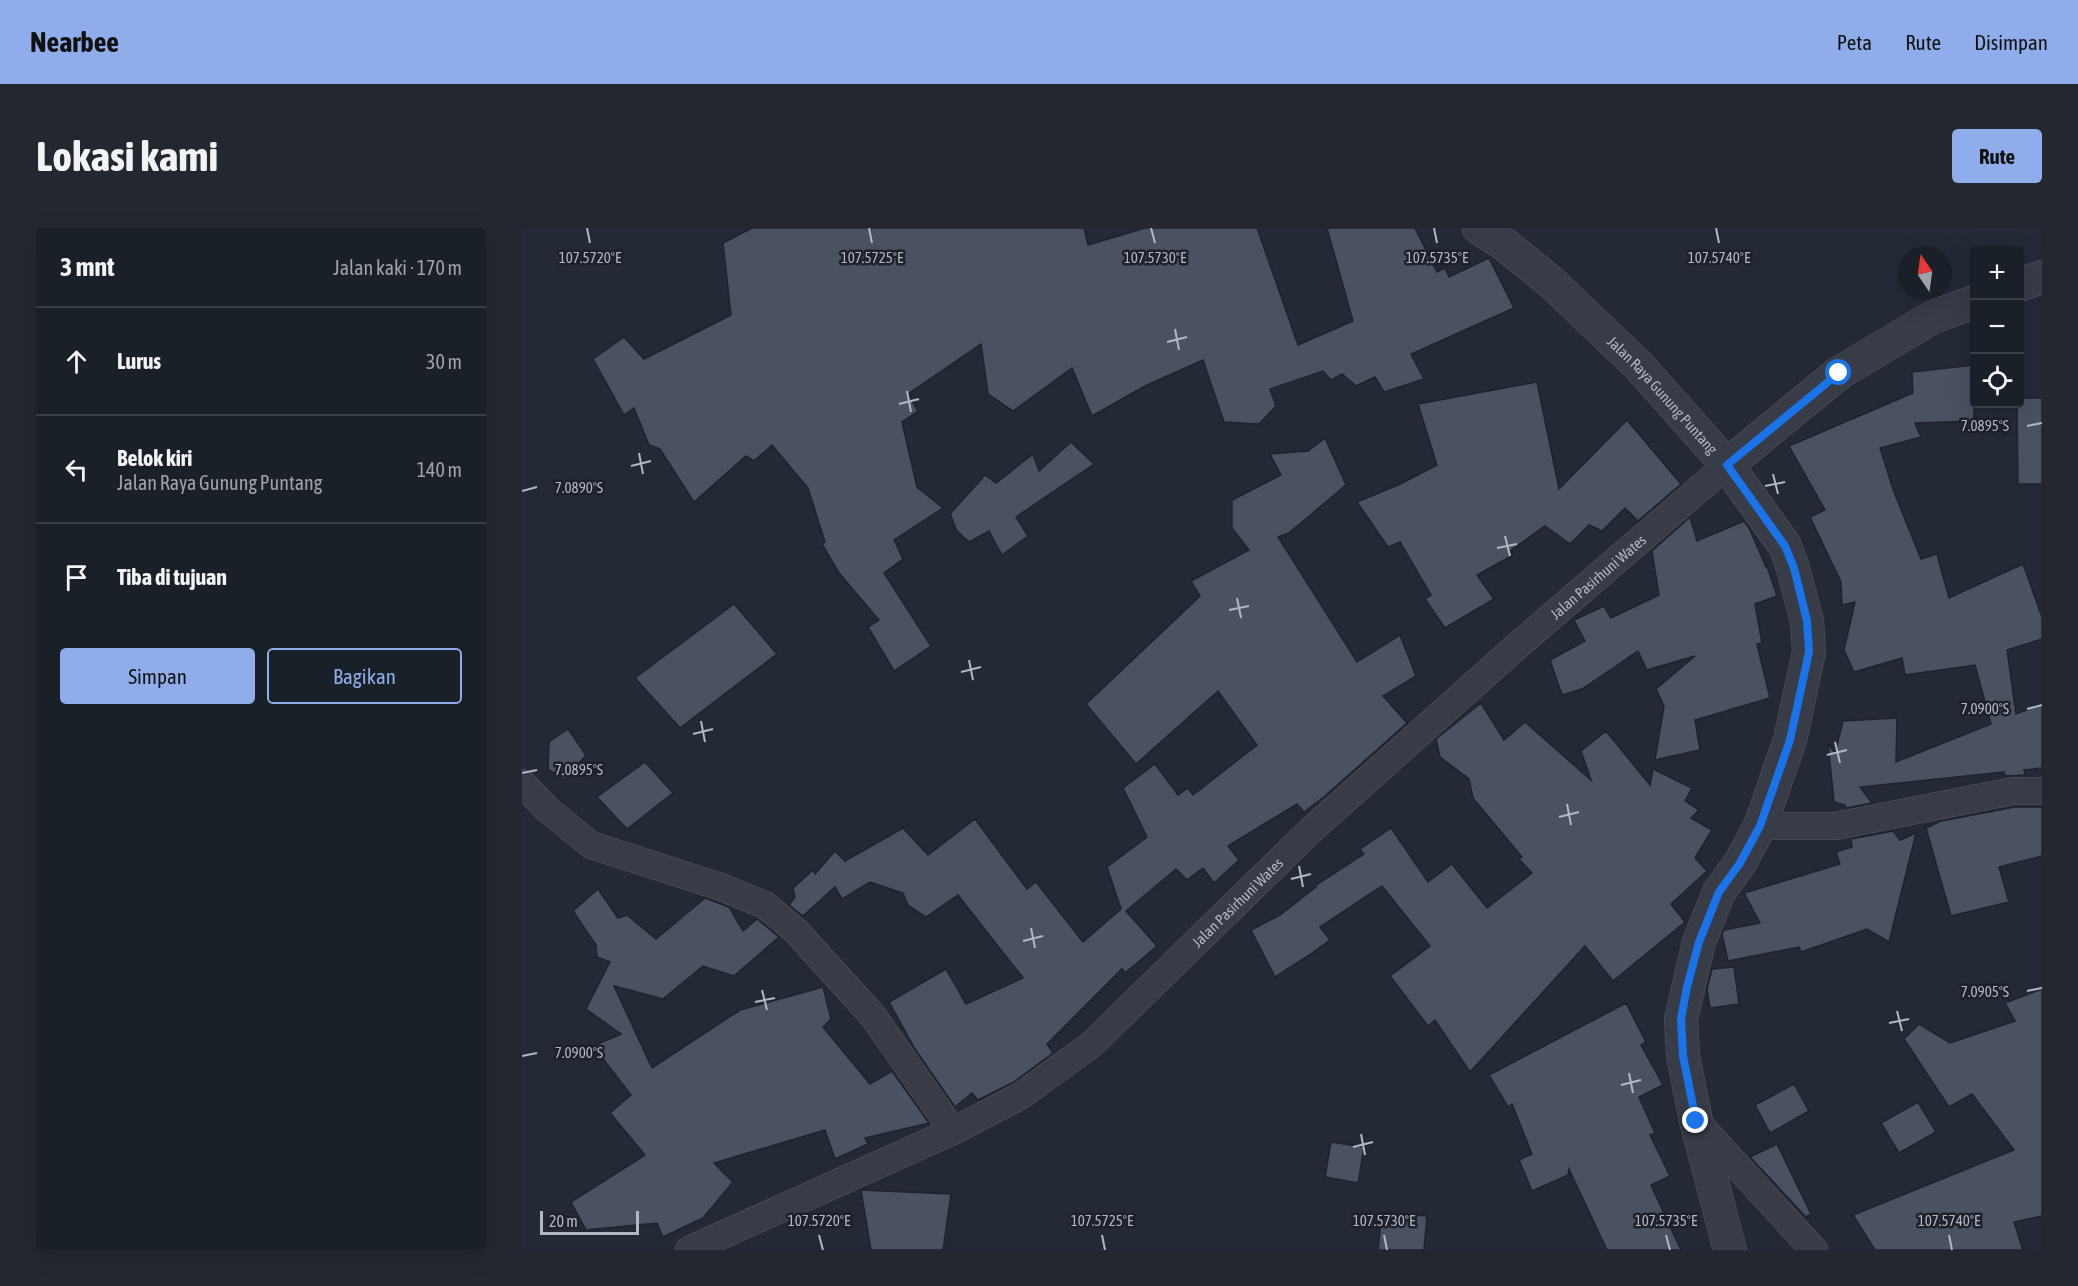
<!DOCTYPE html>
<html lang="id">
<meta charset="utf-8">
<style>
body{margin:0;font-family:"Asap Condensed",sans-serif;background:#232830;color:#f1f3f6}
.controls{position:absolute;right:18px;top:18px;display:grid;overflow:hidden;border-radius:6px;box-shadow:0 6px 24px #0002}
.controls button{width:54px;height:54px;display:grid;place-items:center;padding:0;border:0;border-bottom:2px solid #383e45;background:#1a2028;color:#f1f3f6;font:30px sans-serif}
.compass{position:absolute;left:1376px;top:18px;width:54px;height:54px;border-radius:50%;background:#1a2028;box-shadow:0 6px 24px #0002;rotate:347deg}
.scale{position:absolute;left:18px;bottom:15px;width:99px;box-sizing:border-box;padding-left:6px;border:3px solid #b1b7c3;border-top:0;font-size:16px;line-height:21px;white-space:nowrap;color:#b1b7c3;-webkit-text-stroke:4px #1c212b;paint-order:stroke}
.stop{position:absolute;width:18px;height:18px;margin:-14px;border:4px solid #1a73e8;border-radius:50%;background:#fff}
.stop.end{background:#1a73e8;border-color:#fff;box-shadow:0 2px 6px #0008}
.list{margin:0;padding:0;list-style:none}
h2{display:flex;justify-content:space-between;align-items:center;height:78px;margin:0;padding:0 24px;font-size:26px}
h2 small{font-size:20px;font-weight:400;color:#9fa3a8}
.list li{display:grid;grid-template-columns:39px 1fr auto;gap:18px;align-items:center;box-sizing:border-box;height:108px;padding:0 24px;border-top:2px solid #383e45}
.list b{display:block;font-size:22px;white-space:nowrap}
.list p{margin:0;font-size:20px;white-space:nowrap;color:#9fa3a8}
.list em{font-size:20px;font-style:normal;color:#9fa3a8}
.actions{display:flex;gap:12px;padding:18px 24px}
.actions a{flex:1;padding:14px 0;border:2px solid #8fadea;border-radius:6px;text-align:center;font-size:21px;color:#8fadea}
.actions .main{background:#8fadea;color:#111}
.icon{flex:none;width:33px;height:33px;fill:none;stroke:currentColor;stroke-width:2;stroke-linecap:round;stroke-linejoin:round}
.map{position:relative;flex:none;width:1520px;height:1022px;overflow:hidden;border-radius:6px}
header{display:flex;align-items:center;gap:36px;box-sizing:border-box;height:84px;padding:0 30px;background:#8fadea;color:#111}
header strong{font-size:28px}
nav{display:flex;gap:33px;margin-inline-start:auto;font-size:21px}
.intro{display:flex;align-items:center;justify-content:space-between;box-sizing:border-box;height:144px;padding:0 36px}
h1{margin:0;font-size:42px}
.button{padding:15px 27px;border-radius:6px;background:#8fadea;color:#111;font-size:21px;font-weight:700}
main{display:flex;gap:36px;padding:0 36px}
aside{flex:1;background:#1a2028;border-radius:6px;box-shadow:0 6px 24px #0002}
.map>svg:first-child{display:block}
.building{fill:#4a515f;stroke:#1e232d;stroke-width:1.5}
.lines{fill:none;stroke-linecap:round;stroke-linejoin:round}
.minor-casing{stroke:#545a64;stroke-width:28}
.tertiary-casing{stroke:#545a64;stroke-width:34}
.minor{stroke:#373c46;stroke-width:27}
.tertiary{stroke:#373c46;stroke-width:33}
.route{stroke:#1a73e8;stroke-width:8}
.ticks{fill:none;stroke:#b1b7c3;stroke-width:2}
.labels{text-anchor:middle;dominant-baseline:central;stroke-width:5;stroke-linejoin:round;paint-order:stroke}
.street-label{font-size:15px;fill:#b1b7c3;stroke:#1c212b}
.ticks-label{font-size:15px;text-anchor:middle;fill:#b1b7c3;stroke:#1c212b;stroke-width:5;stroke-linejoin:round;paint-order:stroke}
</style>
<header>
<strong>Nearbee</strong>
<nav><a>Peta</a><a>Rute</a><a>Disimpan</a></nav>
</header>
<div class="intro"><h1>Lokasi kami</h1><a class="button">Rute</a></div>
<main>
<aside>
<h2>3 mnt<small>Jalan kaki · 170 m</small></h2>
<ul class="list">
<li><svg class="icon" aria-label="ahead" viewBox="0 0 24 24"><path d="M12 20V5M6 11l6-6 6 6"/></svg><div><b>Lurus</b></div><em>30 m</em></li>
<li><svg class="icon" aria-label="left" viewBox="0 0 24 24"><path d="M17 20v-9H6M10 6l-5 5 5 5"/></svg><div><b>Belok kiri</b><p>Jalan Raya Gunung Puntang</p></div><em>140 m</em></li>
<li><svg class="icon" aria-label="arrive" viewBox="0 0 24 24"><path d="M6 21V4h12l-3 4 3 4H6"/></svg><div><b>Tiba di tujuan</b></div></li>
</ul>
<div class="actions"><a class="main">Simpan</a><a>Bagikan</a></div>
</aside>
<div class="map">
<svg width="1520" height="1022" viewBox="0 0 1520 1022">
<rect width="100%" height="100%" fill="#232a36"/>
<g class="building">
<polygon points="230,0 562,0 566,17 623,0 735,0 776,117 831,93 805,0 893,0 915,44 923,40 927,49 967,30 992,80 889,126 902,151 862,164 853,149 834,158 820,146 809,152 801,143 748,161 754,178 737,196 702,194 681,132 623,158 570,188 550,140 491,183 466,166 459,116 386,166 396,183 380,194 395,259 421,280 372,312 381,331 362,345 409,418 372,443 346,399 357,392 317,345 300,316 303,314 286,260 250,217 232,233 224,228 172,274 138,221 127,217 112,180 102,187 71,131 102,109 122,131 209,87 201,15"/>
<polygon points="1452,137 1452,193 1393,195 1399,209 1358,220 1372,264 1399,331 1415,326 1427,370 1501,336 1520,389 1520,411 1485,422 1494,486 1520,476 1520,540 1502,542 1503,547 1483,548 1482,544 1338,559 1350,575 1324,580 1323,577 1312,574 1306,516 1313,525 1321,493 1375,490 1374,534 1469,496 1453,437 1383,447 1380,430 1332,444 1322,422 1333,374 1320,377 1319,354 1288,289 1303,282 1267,218 1391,165 1390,144"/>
<polygon points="1015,154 1037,261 1105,192 1159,256 1116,293 1103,280 1080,303 1067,297 1048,316 1023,298 988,323 991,327 955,347 972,371 923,400 903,371 909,367 878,314 866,319 835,274 876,257 915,237 896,176"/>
<polygon points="1497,170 1520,170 1520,256 1496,256 1495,176 1497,176"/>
<polygon points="803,210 824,257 767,305 756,309 835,434 878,407 894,448 861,468 885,495 803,568 782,584 775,576 706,618 717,632 692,655 681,640 665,652 654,641 604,683 635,718 603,745 600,741 525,816 531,825 492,854 456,872 450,865 433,879 393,821 367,774 424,741 444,776 501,750 436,667 404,689 386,677 381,665 348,654 320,671 313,659 281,688 267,677 273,669 271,660 291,642 293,646 313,623 323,633 381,600 406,627 453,591 505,661 514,654 561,714 599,681 585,639 625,609 601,560 633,536 656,567 666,560 671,567 735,517 696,463 614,536 564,476 678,368 669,353 727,322 710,300 710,272 759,247 748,226 786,223"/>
<polygon points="549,214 572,236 494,289 506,308 480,327 467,303 447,314 435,303 428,286 463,247 474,255 511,226 517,243"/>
<polygon points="1168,289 1175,313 1222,293 1228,302 1244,339 1245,338 1255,368 1233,376 1240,415 1235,416 1248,470 1173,492 1178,522 1133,532 1142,478 1134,461 1173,428 1125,442 1116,423 1060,461 1040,467 1028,432 1063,413 1052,392 1082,378 1089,390 1137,367 1130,323"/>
<polygon points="212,376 255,426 158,500 113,450"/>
<polygon points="959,475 982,512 1003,494 1069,552 1059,523 1084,503 1128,557 1131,541 1170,560 1163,573 1177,582 1169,590 1190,602 1173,630 1185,643 1149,676 1163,694 1091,753 1063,718 948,844 913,792 906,798 868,748 908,718 860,658 798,699 808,712 786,728 753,749 729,702 758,687 794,659 794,657 842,626 838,621 869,600 906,654 930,636 965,680 1010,645 997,631 1000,629 951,570 947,551 918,529 914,511"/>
<polygon points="46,501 64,527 42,552 26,541 27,514"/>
<polygon points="123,534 151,565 105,601 75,569"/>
<polygon points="1493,579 1520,579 1520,628 1477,639 1487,674 1429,688 1404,600 1419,593"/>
<polygon points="1371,603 1378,612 1394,605 1367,714 1345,701 1279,724 1277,719 1206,733 1200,706 1202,702 1238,695 1222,665 1318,636 1314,624 1330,619 1329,611"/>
<polygon points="76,661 96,690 105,687 134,711 183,670 207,679 221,703 235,691 257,709 212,748 181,738 141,771 92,758 130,840 218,782 301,759 309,791 301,799 348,856 370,843 407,895 343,910 346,916 313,931 303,902 192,935 211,954 181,990 141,1009 135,995 64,1002 49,974 123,927 88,885 109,867 71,818 99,806 64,781 88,734 75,729 74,717 51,683"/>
<polygon points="1212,739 1217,776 1188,780 1185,761 1190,741"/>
<polygon points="1520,761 1520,988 1492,994 1501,1022 1353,1022 1331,987 1492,922 1450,866 1427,879 1382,811 1397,796 1428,815 1493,793 1483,775"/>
<polygon points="1104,775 1124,814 1119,817 1141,857 1117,869 1133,905 1128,907 1148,948 1129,957 1159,1022 1085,1022 1047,941 1046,947 1010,963 997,932 1010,926 990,876 986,879 967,847"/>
<polygon points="1272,856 1287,883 1248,905 1233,877"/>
<polygon points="1396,874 1414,904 1377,925 1359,895"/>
<polygon points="809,914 842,919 836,955 803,949"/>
<polygon points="1255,916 1289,986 1284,989 1228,929"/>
<polygon points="339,962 429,966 421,1022 349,1022"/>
<polygon points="860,984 905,988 902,1022 856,1022"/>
</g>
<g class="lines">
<defs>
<g id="minor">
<polyline points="0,555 26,582 69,617 199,659 243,677 273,702 351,788 431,903"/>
<polyline points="1238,598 1314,598 1491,563 1520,563"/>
<polyline points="1174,893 1292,1022"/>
<path id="s1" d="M167,1022L431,903L500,867L570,816L788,603L994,419L1205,237"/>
</g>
<g id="tertiary">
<path id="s2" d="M957,0L982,16L1029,54L1117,138L1205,237L1263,318L1271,340L1285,393L1287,424L1268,512L1238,598L1218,635L1197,664L1177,714L1159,791L1161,828L1174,893L1208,1022"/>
<polyline points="1498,57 1520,49"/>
<polyline points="1205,237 1317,145 1411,89 1452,74"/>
</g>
</defs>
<use href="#minor" class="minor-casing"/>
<use href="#tertiary" class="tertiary-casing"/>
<use href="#minor" class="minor"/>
<use href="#tertiary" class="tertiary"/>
</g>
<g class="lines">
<polyline class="route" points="1174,893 1161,828 1159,791 1165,759 1177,714 1197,664 1218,635 1238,598 1268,512 1287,424 1285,393 1272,340 1263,318 1205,237 1317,145"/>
</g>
<path class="ticks" d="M65,0L68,15M347,0L350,15M629,0L633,15M912,0L915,15M1194,0L1197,15M653,101L657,122M645,114L665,109M385,163L389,184M377,176L397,171M1505,198L1520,195M117,225L121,246M109,238L129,233M1251,246L1256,266M1243,258L1263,254M0,263L15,259M983,308L988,328M975,320L995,316M715,370L719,390M707,382L727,378M447,432L451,452M439,444L459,439M1505,481L1520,477M179,493L183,514M171,506L191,501M1313,514L1318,535M1305,527L1325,522M0,545L15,542M1045,576L1049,597M1037,589L1057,584M777,638L781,659M769,651L789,646M509,700L513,720M501,713L521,708M240,762L245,782M1505,763L1520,760M233,774L253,770M1375,783L1380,803M1367,795L1387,791M0,828L15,825M1107,845L1111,865M1099,857L1119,852M839,906L843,927M831,919L851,914M297,1007L301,1022M580,1007L583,1022M862,1007L865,1022M1144,1007L1148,1022M1427,1007L1430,1022"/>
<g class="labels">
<g class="street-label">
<text stroke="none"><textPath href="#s2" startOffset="249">Jalan Raya Gunung Puntang</textPath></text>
<text stroke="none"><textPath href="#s1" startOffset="1143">Jalan Pasirhuni Wates</textPath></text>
<text stroke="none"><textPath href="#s1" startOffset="657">Jalan Pasirhuni Wates</textPath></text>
</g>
</g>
<g class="ticks-label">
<text x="68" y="35">107.5720°E</text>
<text x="350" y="35">107.5725°E</text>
<text x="633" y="35">107.5730°E</text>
<text x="915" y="35">107.5735°E</text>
<text x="1197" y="35">107.5740°E</text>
<text x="1463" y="203">7.0895°S</text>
<text x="57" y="265">7.0890°S</text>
<text x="1463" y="486">7.0900°S</text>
<text x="57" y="547">7.0895°S</text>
<text x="1463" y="769">7.0905°S</text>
<text x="57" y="830">7.0900°S</text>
<text x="297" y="998">107.5720°E</text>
<text x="580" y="998">107.5725°E</text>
<text x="862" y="998">107.5730°E</text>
<text x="1144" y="998">107.5735°E</text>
<text x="1427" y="998">107.5740°E</text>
</g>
</svg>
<div class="controls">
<button>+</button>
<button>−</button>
<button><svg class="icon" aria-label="locate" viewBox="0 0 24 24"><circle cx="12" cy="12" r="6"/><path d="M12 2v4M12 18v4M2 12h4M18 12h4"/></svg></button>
</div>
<svg class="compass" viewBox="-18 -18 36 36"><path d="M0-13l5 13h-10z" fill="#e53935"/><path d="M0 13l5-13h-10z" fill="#9fa3a8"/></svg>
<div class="scale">20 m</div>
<div class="stop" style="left:1317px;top:145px"></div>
<div class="stop end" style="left:1174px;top:893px"></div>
</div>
</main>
